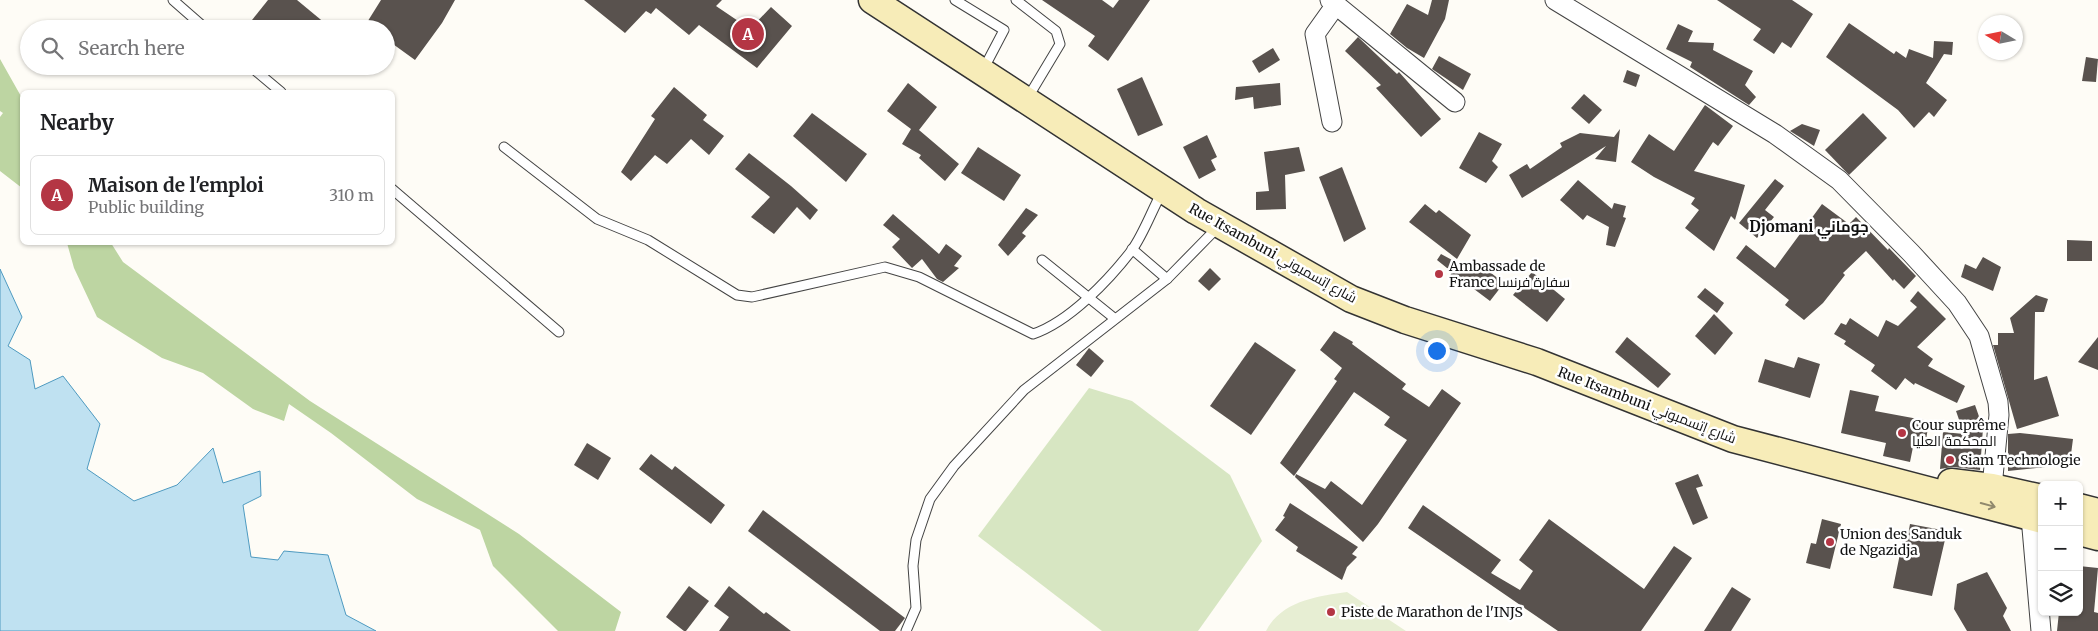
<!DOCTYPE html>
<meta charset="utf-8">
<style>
body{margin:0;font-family:Merriweather,Cairo,serif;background:#f2f2f2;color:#202124}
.controls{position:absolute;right:15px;bottom:15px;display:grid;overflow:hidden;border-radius:8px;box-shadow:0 1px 4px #0004}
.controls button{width:45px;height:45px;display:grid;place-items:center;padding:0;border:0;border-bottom:1px solid #e0e0e0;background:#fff;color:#202124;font:25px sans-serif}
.compass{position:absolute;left:1978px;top:15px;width:45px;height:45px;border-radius:50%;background:#fff;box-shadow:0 1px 4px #0004;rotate:280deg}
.you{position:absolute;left:1436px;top:350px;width:18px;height:18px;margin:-12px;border:4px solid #fff;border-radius:50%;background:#1a73e8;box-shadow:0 0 0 8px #1a73e833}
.badge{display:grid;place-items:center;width:32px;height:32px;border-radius:50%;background:#b43644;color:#fff;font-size:16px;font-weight:700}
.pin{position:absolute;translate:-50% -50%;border:2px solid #fff;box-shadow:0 1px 5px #0006}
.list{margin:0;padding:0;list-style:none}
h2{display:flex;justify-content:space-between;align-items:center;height:65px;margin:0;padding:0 20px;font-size:21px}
h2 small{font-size:16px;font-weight:400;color:#757577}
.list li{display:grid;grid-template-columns:32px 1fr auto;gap:15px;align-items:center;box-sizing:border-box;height:80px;margin:0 10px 10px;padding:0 10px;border:1px solid #e0e0e0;border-radius:8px}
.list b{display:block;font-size:19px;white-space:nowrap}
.list p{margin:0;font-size:16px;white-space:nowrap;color:#757577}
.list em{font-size:16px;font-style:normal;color:#757577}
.icon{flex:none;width:28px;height:28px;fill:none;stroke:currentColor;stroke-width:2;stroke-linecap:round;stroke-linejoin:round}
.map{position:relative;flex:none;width:2098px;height:631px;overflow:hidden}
.search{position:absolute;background:#fff;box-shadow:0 1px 4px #0004;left:20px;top:20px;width:375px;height:55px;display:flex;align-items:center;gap:12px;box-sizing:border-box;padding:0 18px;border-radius:28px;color:#757577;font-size:19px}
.panel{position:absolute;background:#fff;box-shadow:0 1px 4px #0004;left:20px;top:90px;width:375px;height:155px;border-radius:8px}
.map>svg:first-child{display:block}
.green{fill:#d7e6c2}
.forest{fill:#bdd5a2}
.pitch{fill:#e7eed3}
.water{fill:#bfe1f1;stroke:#4e9ac0}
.building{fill:#59524e}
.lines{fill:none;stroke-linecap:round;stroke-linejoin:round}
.lane-casing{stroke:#444;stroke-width:11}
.street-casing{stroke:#444;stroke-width:21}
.secondary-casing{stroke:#333;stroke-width:29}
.lane{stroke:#fff;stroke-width:9}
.street{stroke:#fff;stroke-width:19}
.secondary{stroke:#f7ecb8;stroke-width:26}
.oneway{stroke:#90896d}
.poi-dot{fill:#b43644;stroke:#fff;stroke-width:2}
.labels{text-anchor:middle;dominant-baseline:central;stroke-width:5;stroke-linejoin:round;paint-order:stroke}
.street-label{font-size:14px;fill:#111;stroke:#fff}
.poi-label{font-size:14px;fill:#111;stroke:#fff;text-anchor:start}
.neighbourhood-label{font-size:15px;font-weight:bold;fill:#111;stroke:#fff}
</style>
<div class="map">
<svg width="2098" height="631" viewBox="0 0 2098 631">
<rect width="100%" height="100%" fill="#fefcf6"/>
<polygon class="green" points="1089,388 1132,401 1230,475 1262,541 1198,631 1102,631 978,536"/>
<g class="forest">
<polygon points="0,59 22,98 22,188 0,171 0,117 3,113 0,111"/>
<polygon points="67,243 111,243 123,262 310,401 519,534 621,612 615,631 558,631 493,566 480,530 417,499 331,433 289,404 284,421 253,409 203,373 162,358 97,317 74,268"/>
</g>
<path class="pitch" d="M1347,592L1406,631H1266C1281,601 1318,596 1347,592Z"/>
<polygon class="water" points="0,269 22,317 8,346 30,360 35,389 63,376 100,424 87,469 134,501 177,485 213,448 223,483 260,471 261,496 243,505 251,557 278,560 284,551 328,555 346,615 376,631 0,631"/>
<g class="building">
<polygon points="268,0 297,0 332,29 263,29 252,20"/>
<polygon points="381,0 455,0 442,23 415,60 386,39 386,29 372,29 366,24"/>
<polygon points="584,0 722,0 716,6 750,29 771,7 792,26 757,68 699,25 689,35 656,8 651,14 646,11 625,33"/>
<polygon points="1042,0 1102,0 1113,8 1119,0 1150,0 1108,61 1088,46 1095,36"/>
<polygon points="1432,0 1449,0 1445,19 1424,58 1407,48 1390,34 1407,4 1428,15"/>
<polygon points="1717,0 1792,0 1813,14 1791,48 1782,42 1774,54 1753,40 1761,29"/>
<polygon points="1849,23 1894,54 1896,51 1906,58 1909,49 1933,58 1934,41 1953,42 1952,55 1944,54 1926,83 1947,100 1934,117 1929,112 1914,128 1898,110 1826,57"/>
<polygon points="1678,24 1693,31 1688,42 1714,43 1713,50 1753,71 1745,85 1756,97 1749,105 1690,67 1692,62 1666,49"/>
<polygon points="1358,37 1397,74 1399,72 1441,119 1421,137 1376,88 1381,85 1345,51"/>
<polygon points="1273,48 1280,60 1259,73 1252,61"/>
<polygon points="1439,56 1471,74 1463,90 1432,69"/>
<polygon points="2086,57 2098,59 2096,82 2082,81"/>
<polygon points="1627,70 1640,75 1636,87 1623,82"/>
<polygon points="1142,77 1163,125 1138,136 1117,89"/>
<polygon points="908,83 937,107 919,130 959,164 945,181 919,158 921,155 902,144 911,129 887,111"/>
<polygon points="1280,83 1281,105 1254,109 1253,97 1235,100 1236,87"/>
<polygon points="674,87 707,115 703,120 724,136 709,155 691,139 667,164 655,155 631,181 621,172 655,119 651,116"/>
<polygon points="1584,94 1602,110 1589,124 1571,108"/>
<polygon points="1705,105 1733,126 1718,146 1713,142 1694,171 1745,185 1735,220 1731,216 1714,251 1685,228 1699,210 1691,204 1695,198 1654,177 1631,162 1649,134 1674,151"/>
<polygon points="812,113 867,154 846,182 793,136"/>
<polygon points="1863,113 1887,138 1849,175 1825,150"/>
<polygon points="1802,124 1820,130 1814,146 1790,131"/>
<polygon points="1620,129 1616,162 1595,159 1606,146 1522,198 1509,175 1527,164 1530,169 1562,147 1560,143 1580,133 1614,137"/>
<polygon points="1479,132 1502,144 1492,161 1498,167 1486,183 1459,168"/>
<polygon points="1207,135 1217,157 1211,160 1216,170 1199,179 1183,147"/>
<polygon points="978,147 1021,175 1004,201 961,173"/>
<polygon points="1299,147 1305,171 1285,175 1286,209 1256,210 1256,192 1269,191 1264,152"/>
<polygon points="749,153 791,186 818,210 810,220 797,207 774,234 751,217 770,197 735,169"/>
<polygon points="1342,167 1366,229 1344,242 1319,177"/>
<polygon points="1775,179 1784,186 1765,210 1774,217 1757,238 1739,223"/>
<polygon points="1578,180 1612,209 1614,203 1626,206 1623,217 1626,218 1615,247 1606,245 1609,227 1587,215 1583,220 1560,200"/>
<polygon points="1425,204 1436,213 1439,210 1471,235 1457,259 1409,222"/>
<polygon points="1822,204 1849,224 1856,217 1888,250 1889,248 1916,276 1904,289 1894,279 1893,281 1866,251 1843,273 1845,275 1823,303 1804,320 1785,305 1789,300 1736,258 1746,245 1775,268"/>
<polygon points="1026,208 1038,215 1022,233 1026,236 1008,256 998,245"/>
<polygon points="893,214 939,254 946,244 962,256 954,266 959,268 943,282 937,279 922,259 912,268 892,247 900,239 883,225"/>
<polygon points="2067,240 2092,241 2092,261 2067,261"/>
<polygon points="1441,254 1476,273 1482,266 1504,283 1490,301 1462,280 1460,285 1449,278 1452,272 1437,260"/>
<polygon points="1983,257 2001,267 1993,291 1961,277 1965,264 1976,269"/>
<polygon points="1210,268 1221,279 1209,291 1198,281"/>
<polygon points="1532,272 1565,299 1547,322 1513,295"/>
<polygon points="1705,288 1724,303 1717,313 1697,297"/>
<polygon points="1918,291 1946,319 1917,347 1933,359 1928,366 1965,386 1957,403 1915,383 1914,385 1905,378 1896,390 1871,371 1875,365 1844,344 1846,341 1834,334 1841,323 1846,325 1850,318 1878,337 1886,320 1898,326 1917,307 1910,301"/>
<polygon points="2036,295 2048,299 2044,312 2035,312 2034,380 2047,376 2059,416 2017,429 1993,345 1998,345 1998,333 2014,333 2010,318"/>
<polygon points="1714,314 1733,333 1715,355 1695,336"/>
<polygon points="1334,331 1353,342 1352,344 1406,384 1402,389 1429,407 1442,389 1461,403 1378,524 1363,542 1295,477 1296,474 1325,489 1331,481 1362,505 1407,440 1384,425 1390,417 1354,392 1294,476 1280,463 1337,381 1334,379 1342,368 1320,350"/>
<polygon points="1627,337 1671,374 1658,388 1615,352"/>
<polygon points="2098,337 2098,370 2078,362"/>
<polygon points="1255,342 1296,370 1251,435 1210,406"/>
<polygon points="1089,348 1104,361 1091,377 1076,365"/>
<polygon points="1798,357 1820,364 1810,398 1758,382 1765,359 1794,368"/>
<polygon points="1850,390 1879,396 1875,411 1929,421 1926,440 1919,439 1916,447 1913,447 1910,462 1883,456 1886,443 1841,433"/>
<polygon points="1975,405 1983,428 1980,470 1953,467 1940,469 1943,432 1964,434 1956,411"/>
<polygon points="2020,433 2073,439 2070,462 2054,460 2054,466 2008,471 2008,434"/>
<polygon points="587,443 611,458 598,480 574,465"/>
<polygon points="651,454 672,470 675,466 725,505 711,524 639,469"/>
<polygon points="1698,474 1703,486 1696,488 1708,518 1693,525 1675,483"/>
<polygon points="1290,503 1358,547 1352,554 1357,557 1347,567 1342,580 1296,551 1298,547 1275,530 1285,517 1283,516"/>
<polygon points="1423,505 1501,560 1491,573 1520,590 1533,571 1519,560 1549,519 1644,589 1674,546 1692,558 1641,631 1558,631 1408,528"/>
<polygon points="763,510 905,618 895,631 880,631 748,531"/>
<polygon points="1822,519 1841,524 1830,569 1806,563 1811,543 1816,544"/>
<polygon points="1910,524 1947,531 1932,596 1893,588 1904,534 1908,535"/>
<polygon points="2079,566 2098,568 2094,612 2098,613 2098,631 2057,631 2059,612 2079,612"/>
<polygon points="1987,572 2007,608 2003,616 2011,631 1967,631 1954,609 1957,584"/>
<polygon points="689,586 709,601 686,631 684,631 666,617"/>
<polygon points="729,586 764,614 766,612 791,631 719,631 729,617 714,606"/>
<polygon points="1732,587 1751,599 1731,631 1704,631"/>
</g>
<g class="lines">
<defs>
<g id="lane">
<polyline points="173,0 206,29"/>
<polyline points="955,0 1004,30 983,70"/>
<polyline points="1016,0 1056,31 1060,44 1027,99"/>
<polyline points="250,66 281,92"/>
<path d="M504,147L597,219L648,240L737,295L752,297L885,267L919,277L1033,334C1069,322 1109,280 1132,250C1144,233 1152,210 1162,192"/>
<polyline points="392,189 559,332"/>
<polyline points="1132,249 1167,279"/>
<polyline points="1042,260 1114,318"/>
<polyline points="906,631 916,608 913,566 916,540 930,499 954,466 1024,390 1167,279 1218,227"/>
</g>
<g id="street">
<polyline points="1330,0 1455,102"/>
<polyline points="1555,0 1775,134 1839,180 1911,253 1957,303 1979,336 1998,402 1999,415 1992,487"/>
<polyline points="1332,122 1315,34 1335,6"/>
<polyline points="2031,517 2041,631"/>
</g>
<g id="secondary">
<polyline points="872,0 1196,211 1351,299 1405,320 1537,362 1733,439 2042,520"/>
<polyline points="1951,482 1992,487 2042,498"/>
<polyline points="2079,507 2098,512"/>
<polyline points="2079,532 2098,537"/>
</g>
</defs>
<use href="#lane" class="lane-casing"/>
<use href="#street" class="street-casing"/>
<use href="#secondary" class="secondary-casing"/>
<use href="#lane" class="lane"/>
<use href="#street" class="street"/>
<use href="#secondary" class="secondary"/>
</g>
<defs><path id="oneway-shaft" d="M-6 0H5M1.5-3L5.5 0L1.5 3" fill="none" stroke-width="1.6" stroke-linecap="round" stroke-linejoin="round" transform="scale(1.25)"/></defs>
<use class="oneway" href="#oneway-shaft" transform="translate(1988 505) rotate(15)"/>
<g class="poi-dot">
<circle cx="1439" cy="274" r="5"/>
<circle cx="1902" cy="433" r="5"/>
<circle cx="1950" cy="460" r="5"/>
<circle cx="1830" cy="542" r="5"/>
<circle cx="1331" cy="612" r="5"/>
</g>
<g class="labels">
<g class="street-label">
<text transform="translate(1273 253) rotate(29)">Rue Itsambuni شارع إتسمبوني</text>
<text transform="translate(1647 405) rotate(21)">Rue Itsambuni شارع إتسمبوني</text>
</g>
<g class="poi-label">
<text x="1449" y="266">Ambassade de<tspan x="1449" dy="16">France سفارة فرنسا</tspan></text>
<text x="1912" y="425">Cour suprême<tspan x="1912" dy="16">المحكمة العليا</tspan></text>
<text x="1960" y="460">Siam Technologie</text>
<text x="1840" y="534">Union des Sanduk<tspan x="1840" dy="16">de Ngazidja</tspan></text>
<text x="1341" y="612">Piste de Marathon de l'INJS</text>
</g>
<g class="neighbourhood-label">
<text x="1809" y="226">Djomani جوماني</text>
</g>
</g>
</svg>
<div class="controls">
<button>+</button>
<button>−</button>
<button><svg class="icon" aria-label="layers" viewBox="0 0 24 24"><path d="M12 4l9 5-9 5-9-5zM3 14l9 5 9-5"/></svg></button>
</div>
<svg class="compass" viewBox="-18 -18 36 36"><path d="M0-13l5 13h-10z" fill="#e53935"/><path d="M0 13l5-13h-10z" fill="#757577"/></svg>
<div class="you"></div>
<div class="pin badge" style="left:748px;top:34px">A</div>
<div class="search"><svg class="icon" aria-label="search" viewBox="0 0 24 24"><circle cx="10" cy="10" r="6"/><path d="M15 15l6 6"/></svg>Search here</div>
<section class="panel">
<h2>Nearby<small></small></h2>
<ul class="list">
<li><span class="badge">A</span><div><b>Maison de l'emploi</b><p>Public building</p></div><em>310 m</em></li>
</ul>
</section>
</div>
